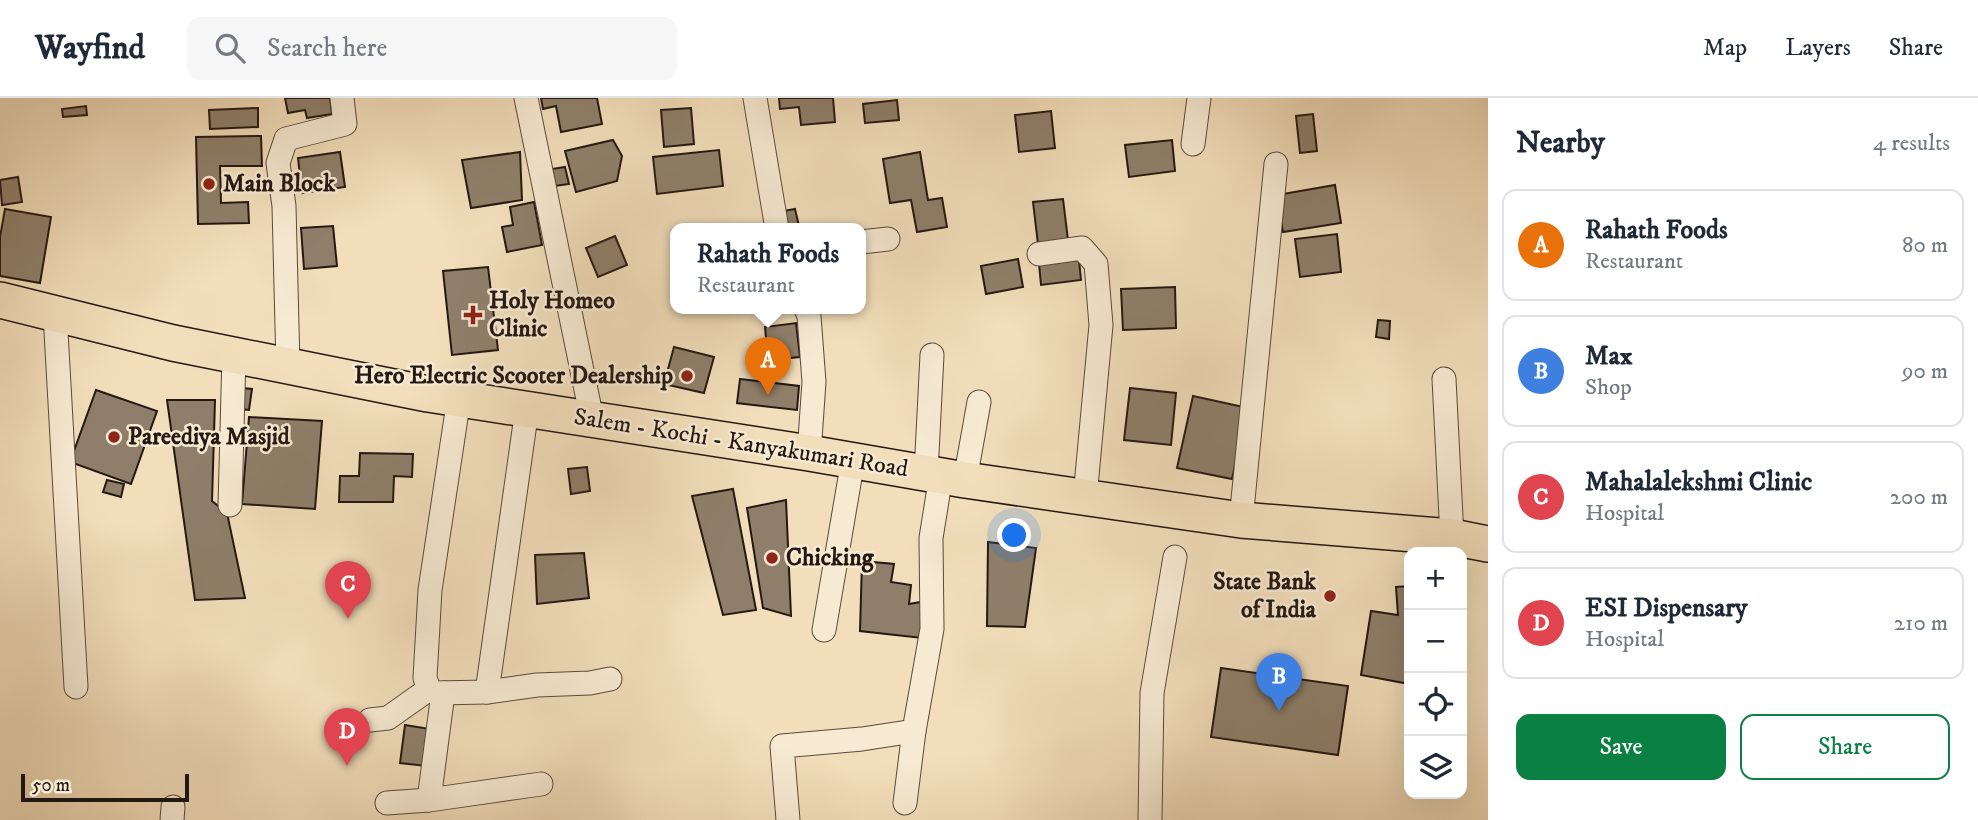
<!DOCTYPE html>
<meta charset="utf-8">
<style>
body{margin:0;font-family:"IM FELL DW Pica",serif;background:#f6f6f7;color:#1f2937}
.controls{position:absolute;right:21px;bottom:21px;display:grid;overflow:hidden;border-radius:14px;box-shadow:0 7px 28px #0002}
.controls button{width:63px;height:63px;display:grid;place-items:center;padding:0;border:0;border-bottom:2px solid #e0e1e3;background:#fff;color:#1f2937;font:35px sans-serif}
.scale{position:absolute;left:21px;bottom:18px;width:168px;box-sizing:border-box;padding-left:7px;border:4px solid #241812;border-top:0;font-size:19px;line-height:24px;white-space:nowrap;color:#241812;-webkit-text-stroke:5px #f7ead3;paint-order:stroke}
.you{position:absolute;left:1015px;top:438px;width:24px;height:24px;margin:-18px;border:5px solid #fff;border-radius:50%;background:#1a73e8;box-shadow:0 0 0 10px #1a73e833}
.badge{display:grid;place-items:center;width:46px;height:46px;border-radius:50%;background:#0b8043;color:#fff;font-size:23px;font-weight:700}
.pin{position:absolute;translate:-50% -58px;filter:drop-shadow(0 2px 4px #0008)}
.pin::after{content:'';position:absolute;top:37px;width:24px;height:21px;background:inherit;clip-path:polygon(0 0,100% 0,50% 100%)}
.popup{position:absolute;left:670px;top:125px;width:196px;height:91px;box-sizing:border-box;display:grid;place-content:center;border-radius:14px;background:#fff;filter:drop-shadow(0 2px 5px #0005);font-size:23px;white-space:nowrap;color:#747a83}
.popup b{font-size:26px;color:#1f2937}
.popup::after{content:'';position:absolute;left:50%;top:100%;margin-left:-14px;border:14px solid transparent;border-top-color:#fff}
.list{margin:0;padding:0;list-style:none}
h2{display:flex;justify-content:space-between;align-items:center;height:91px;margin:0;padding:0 28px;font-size:30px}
h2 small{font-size:23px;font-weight:400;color:#747a83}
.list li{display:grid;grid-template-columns:46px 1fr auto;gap:21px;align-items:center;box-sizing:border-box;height:112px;margin:0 14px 14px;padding:0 14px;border:2px solid #e0e1e3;border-radius:14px}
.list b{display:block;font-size:26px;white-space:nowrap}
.list p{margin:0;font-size:23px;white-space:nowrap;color:#747a83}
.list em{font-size:23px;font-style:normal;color:#747a83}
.actions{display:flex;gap:14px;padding:21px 28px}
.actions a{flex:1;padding:16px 0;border:2px solid #0b8043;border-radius:14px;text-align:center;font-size:24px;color:#0b8043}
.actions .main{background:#0b8043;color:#fff}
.icon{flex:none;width:38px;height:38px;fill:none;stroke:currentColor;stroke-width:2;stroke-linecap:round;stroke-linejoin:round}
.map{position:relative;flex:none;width:1488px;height:722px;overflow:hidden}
header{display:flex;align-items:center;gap:42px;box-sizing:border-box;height:98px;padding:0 35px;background:#fff;border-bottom:2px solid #e0e1e3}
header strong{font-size:33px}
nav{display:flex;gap:38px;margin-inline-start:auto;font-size:24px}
.search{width:490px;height:63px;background:#f6f6f7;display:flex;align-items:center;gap:18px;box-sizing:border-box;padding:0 24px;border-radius:14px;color:#747a83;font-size:26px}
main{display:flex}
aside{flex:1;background:#fff}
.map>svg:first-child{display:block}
.building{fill:#8f7f6a;stroke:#241812;stroke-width:2}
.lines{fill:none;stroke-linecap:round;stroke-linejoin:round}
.minor-casing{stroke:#584a3c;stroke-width:25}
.primary-casing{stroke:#241812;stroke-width:38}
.minor{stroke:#f7ead3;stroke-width:23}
.primary{stroke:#f2debb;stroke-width:35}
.poi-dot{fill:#8f2418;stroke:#f7ead3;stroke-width:2.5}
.labels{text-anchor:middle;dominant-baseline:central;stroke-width:5;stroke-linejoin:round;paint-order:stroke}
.poi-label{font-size:24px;font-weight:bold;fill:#241812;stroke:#f7ead3;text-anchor:start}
.street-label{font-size:24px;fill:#241812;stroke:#f7ead3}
</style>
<header>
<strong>Wayfind</strong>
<div class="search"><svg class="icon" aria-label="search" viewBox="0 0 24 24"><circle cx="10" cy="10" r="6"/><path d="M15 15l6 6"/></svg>Search here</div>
<nav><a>Map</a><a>Layers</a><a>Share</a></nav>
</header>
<main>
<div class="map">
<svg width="1488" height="722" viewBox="0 0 1488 722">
<rect width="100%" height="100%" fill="#f2debb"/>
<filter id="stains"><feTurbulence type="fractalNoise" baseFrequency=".00286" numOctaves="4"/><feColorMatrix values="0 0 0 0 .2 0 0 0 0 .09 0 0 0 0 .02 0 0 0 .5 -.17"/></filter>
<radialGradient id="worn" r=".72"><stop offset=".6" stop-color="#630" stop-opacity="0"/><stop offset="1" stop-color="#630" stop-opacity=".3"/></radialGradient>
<g class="building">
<polygon points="285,0 330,0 332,16 307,20 305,12 288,15"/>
<polygon points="541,0 597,0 602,26 561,34 556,8 543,11"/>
<polygon points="779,0 833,0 835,24 801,27 799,9 780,11"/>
<polygon points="897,2 899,22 865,25 863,6"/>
<polygon points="86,8 87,17 63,19 62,11"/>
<polygon points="258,10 258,29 210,31 209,12"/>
<polygon points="691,10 694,46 664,49 661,12"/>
<polygon points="1051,13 1055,50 1019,54 1015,17"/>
<polygon points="1313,16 1317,53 1300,55 1296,18"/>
<polygon points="261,38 262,68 220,68 221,105 248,104 249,125 198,126 196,39"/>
<polygon points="613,42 622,58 617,83 576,94 565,53"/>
<polygon points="1172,42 1175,73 1129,79 1125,47"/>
<polygon points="719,52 723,88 657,96 653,59"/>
<polygon points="340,54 345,89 302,95 298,60"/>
<polygon points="520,54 522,102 471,110 462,62"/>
<polygon points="920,54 928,102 942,100 947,129 917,134 911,102 890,105 883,61"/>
<polygon points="565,69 569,86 554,88 552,71"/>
<polygon points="18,79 22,104 2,107 0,82"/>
<polygon points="1335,87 1341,125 1283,134 1277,97"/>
<polygon points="1063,101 1068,142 1038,146 1033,104"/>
<polygon points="534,104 542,147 507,154 502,129 513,127 510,109"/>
<polygon points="5,111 51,119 40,185 0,178 0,139"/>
<polygon points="795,111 799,128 787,131 778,114"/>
<polygon points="333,128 337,168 304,171 301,130"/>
<polygon points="1337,136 1341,174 1300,179 1295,141"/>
<polygon points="615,138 627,167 598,179 586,150"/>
<polygon points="1018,161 1023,189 986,196 981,168"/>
<polygon points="1079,162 1081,182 1041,187 1039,166"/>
<polygon points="488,169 498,252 452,257 443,173"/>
<polygon points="1175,189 1176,230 1123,232 1121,191"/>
<polygon points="1378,222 1390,223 1389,241 1376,239"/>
<polygon points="796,225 800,259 768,262 765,229"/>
<polygon points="674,249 714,259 704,295 664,286"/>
<polygon points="740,281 799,288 797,312 737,305"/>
<polygon points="242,290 252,291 249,312 239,311"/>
<polygon points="1130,290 1176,295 1171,347 1124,342"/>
<polygon points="96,292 157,313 131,386 70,364"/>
<polygon points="1193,298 1248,310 1232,381 1177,370"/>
<polygon points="167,302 215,302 212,403 227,415 245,500 195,502"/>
<polygon points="249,319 322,323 315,411 242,406"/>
<polygon points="360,355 413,356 412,379 394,378 393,404 339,404 340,378 359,378"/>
<polygon points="587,369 590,393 571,396 568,371"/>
<polygon points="107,382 124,386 121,399 103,394"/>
<polygon points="733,391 756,512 723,517 692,398"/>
<polygon points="786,402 791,518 763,510 747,410"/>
<polygon points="988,444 1036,450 1025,529 987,528"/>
<polygon points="584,455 589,500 537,506 535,457"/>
<polygon points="862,463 894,466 891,484 911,487 909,506 926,503 922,540 860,533"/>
<polygon points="1409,488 1409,586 1361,577 1371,513 1398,517 1396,489"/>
<polygon points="1221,570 1348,588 1338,657 1211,639"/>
<polygon points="405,627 430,631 426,668 400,665"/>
</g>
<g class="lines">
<defs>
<g id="minor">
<polyline points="526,0 592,321"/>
<polyline points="755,0 777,131"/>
<polyline points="1193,46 1199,0"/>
<polyline points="861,144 888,141"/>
<polyline points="1039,156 1082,150 1096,166 1101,227 1085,399"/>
<polyline points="806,211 809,218 814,284 809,355"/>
<polyline points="55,216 76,589"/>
<polyline points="288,268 284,108 278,65 286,41 345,26 342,0"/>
<polyline points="1444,281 1452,439 1450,451"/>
<polyline points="459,300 430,492 425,580 429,591 435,595 487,594 537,587 590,585 610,581"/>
<polyline points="926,375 932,257"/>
<polyline points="965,382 979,304"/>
<polyline points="230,407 234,257"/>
<polyline points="1241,422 1276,66"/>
<polyline points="824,532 853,362"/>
<polyline points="487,594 527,311"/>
<polyline points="370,622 388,620 429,591"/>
<polyline points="429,702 443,595"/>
<polyline points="387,705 429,702 541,686"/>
<polyline points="905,705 914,633 932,531 931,440 941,378"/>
<polyline points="172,722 173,709"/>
<polyline points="788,722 782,648 862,641 914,633"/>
<polyline points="1150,722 1152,595 1175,459"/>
</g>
<polyline id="primary" points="0,202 173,245 428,296 809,355 965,382 1241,422 1452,439 1488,446"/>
</defs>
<use href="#minor" class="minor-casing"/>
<use href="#primary" class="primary-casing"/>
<use href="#minor" class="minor"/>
<use href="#primary" class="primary"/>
</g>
<g class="poi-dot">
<circle cx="209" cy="86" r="7"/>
<path d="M469.5 206.5h7v7h7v7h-7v7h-7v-7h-7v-7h7z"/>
<circle cx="687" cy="278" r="7"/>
<circle cx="114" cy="339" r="7"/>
<circle cx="772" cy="460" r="7"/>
<circle cx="1330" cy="498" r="7"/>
</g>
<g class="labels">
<g class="poi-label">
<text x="223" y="86">Main Block</text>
<text x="489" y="203">Holy Homeo<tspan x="489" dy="28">Clinic</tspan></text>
<text x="673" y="278" text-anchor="end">Hero Electric Scooter Dealership</text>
<text x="128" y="339">Pareediya Masjid</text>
<text x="786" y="460">Chicking</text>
<text x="1316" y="484" text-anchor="end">State Bank<tspan x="1316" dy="28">of India</tspan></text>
</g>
<g class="street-label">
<text transform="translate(741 345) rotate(9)">Salem - Kochi - Kanyakumari Road</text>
</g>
</g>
<rect width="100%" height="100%" filter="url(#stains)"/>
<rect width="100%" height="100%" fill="url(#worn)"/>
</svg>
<div class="controls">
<button>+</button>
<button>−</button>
<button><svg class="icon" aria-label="locate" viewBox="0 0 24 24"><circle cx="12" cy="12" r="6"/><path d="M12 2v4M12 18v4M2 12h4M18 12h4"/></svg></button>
<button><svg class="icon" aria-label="layers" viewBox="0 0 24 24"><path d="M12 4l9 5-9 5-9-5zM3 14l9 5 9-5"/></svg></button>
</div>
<div class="scale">50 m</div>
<div class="you"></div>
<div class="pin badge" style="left:768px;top:297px;background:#e8710a">A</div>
<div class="popup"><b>Rahath Foods</b>Restaurant</div>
<div class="pin badge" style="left:1279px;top:613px;background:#3f7fe0">B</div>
<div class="pin badge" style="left:348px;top:521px;background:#e0444e">C</div>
<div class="pin badge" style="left:347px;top:668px;background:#e0444e">D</div>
</div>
<aside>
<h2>Nearby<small>4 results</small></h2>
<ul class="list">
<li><span class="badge" style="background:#e8710a">A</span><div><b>Rahath Foods</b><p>Restaurant</p></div><em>80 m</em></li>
<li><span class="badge" style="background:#3f7fe0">B</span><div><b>Max</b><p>Shop</p></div><em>90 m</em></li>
<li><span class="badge" style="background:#e0444e">C</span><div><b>Mahalalekshmi Clinic</b><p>Hospital</p></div><em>200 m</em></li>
<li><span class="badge" style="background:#e0444e">D</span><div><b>ESI Dispensary</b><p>Hospital</p></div><em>210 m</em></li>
</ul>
<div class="actions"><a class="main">Save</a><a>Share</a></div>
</aside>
</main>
